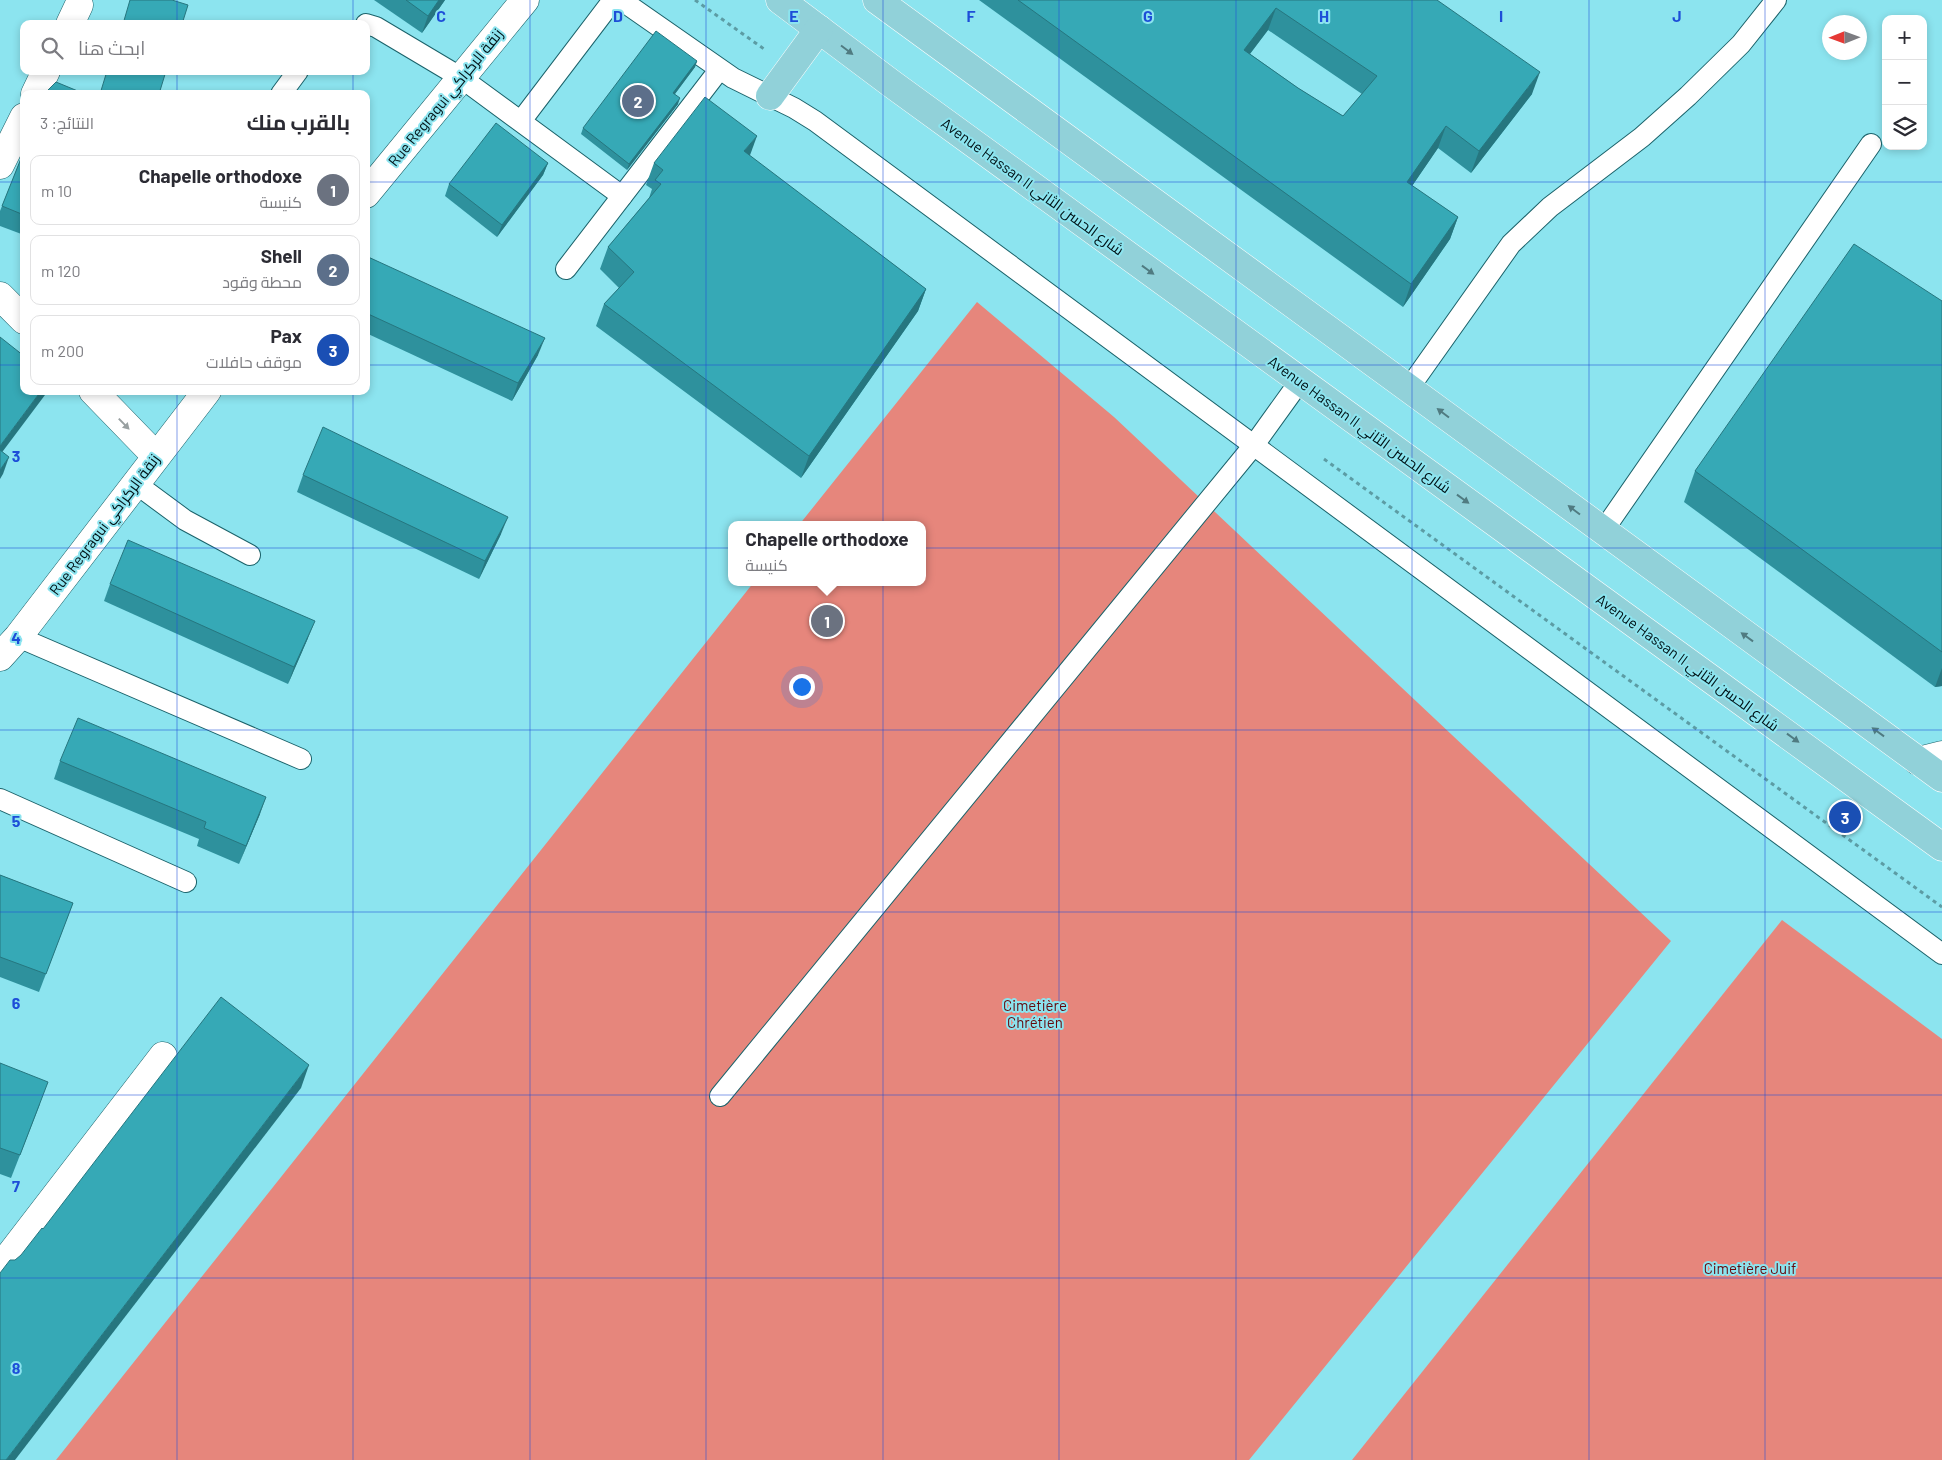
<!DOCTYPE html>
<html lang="ar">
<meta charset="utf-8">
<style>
body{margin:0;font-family:Barlow,Cairo,sans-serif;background:#f7f7f7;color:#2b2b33;direction:rtl}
.controls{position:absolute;right:15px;top:15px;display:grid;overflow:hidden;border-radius:10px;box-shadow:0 2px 8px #0003}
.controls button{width:45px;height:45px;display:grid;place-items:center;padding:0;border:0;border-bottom:1px solid #e1e1e2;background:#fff;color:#2b2b33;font:25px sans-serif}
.compass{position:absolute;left:1822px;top:15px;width:45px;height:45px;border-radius:50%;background:#fff;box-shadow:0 2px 8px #0003;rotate:269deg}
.you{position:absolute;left:801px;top:686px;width:18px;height:18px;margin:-12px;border:4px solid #fff;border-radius:50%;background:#1a73e8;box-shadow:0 0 0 8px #1a73e833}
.badge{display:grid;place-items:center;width:32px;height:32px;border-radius:50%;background:#7c3aed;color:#fff;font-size:16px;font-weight:700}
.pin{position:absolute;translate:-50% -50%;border:2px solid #fff;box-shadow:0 1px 5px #0006}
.popup{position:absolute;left:728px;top:521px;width:198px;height:65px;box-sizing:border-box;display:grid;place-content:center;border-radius:10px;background:#fff;filter:drop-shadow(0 1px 4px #0005);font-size:16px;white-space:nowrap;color:#7c7c81}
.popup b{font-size:19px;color:#2b2b33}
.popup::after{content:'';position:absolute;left:50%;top:100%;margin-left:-10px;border:10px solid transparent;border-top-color:#fff}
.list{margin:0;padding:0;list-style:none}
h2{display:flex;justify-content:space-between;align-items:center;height:65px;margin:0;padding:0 20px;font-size:21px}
h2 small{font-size:16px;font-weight:400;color:#7c7c81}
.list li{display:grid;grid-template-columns:32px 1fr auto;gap:15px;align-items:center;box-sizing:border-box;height:70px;margin:0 10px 10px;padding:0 10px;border:1px solid #e1e1e2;border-radius:10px}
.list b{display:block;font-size:19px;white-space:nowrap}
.list p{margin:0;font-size:16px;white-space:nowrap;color:#7c7c81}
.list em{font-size:16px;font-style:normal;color:#7c7c81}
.icon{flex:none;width:28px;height:28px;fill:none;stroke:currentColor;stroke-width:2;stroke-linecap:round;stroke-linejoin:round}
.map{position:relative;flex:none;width:1942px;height:1460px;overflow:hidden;direction:ltr}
.search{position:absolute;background:#fff;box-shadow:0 2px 8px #0003;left:20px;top:20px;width:350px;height:55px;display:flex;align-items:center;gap:12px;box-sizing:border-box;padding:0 18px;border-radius:10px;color:#7c7c81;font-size:19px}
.panel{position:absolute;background:#fff;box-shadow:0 2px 8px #0003;left:20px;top:90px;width:350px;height:305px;border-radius:10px;direction:rtl}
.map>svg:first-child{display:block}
.green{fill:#e6867c}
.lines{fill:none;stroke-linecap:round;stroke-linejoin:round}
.service-casing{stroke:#1b626a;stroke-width:22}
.minor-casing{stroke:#1b626a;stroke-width:29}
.tertiary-casing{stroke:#1b626a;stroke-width:29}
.primary-casing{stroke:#fff;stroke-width:29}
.path{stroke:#5c9ca4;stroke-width:3;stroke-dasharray:4 4;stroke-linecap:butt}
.service{stroke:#fff;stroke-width:20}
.minor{stroke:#fff;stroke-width:28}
.tertiary{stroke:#fff;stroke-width:28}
.primary{stroke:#91d1d9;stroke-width:28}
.wall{fill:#2e919d;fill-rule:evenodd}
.shaded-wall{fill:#26767f}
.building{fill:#36a9b6;stroke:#26767f;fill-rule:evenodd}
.oneway{fill:#507b81}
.oneway2{fill:#99a0a1}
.grid{fill:none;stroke:#1d4ed8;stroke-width:1;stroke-opacity:0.55}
.labels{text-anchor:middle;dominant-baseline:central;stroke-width:4;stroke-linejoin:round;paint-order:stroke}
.street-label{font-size:15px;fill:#001115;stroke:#8ce4ef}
.park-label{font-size:15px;fill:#66070b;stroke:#8ce4ef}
.grid-label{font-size:16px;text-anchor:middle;font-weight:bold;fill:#1d4ed8;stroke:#8ce4ef;stroke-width:4;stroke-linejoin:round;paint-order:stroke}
</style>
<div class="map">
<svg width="1942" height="1460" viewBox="0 0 1942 1460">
<rect width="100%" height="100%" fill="#8ce4ef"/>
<g class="green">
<polygon points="977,302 1114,417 1671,941 1249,1460 56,1460 754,582 922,582 922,525 799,525"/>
<polygon points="1782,920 1942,1039 1942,1460 1352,1460"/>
</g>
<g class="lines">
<defs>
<g id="service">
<polyline points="621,0 733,78 794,108 815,121 1942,954"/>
<polyline points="366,24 376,27 460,77 622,196"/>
<polyline points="281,94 298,71"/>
<polyline points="521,121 613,0"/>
<polyline points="566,269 719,70"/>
<polyline points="1409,388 1511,244 1550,207 1642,137 1688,96 1741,44 1776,0"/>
<polyline points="135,483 185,520 250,555"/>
<polyline points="1603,531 1871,144"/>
<polyline points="18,637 301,759"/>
<polyline points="0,799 186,882"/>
<polyline points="720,1096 1254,445 1300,381"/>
</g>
<g id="minor">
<polyline points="70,24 79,5"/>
<polyline points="35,94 46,71"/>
<polyline points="0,165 24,117"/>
<polyline points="366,194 525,0"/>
<polyline points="0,296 24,320"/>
<polyline points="93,391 156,456"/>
<polyline points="0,657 18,637 207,391"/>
<polyline points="0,1268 163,1056"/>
</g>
<polyline id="tertiary" points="1918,761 1942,755"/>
<g id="primary">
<polyline points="780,0 892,84 1942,847"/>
<polyline points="877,0 1942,778"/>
<polyline points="770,96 819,29"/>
</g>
</defs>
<use href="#service" class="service-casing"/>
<use href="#minor" class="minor-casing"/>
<use href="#tertiary" class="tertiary-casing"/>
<use href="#primary" class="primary-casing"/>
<g class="path">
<polyline points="695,0 764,49"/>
<polyline points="1324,459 1942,907"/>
</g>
<use href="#service" class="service"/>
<use href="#minor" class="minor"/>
<use href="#tertiary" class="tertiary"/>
<use href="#primary" class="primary"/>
</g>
<g class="wall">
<polygon points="374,0 445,0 422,33"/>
<path d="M979,0H1437L1532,94L1471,173L1438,148L1412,186L1458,217L1450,239L1403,307ZM1268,30L1362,94L1343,116L1298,88L1250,54Z"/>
<polygon points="697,61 695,67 675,94 678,104 627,170 581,134 583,128"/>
<polygon points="24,151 24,235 0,226 0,211"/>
<polygon points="750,156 926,289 918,311 801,478 596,326 604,304 619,288 600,269 608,247 649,198 652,189 646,185 654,163"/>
<polygon points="548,163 543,175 497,237 445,196 449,184"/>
<polygon points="366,256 538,355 512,401 366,333"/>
<polygon points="1942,301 1942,686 1935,687 1684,502 1695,471"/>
<polygon points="303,475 501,534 479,579 297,492"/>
<polygon points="110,584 308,638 288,684 104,601"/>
<polygon points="60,761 260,814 239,864 197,846 199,839 54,779"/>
<polygon points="0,875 73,903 39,992 0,977"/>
<polygon points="0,1063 40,1104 11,1178 0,1174"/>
</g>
<g class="shaded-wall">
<polygon points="439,0 445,0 422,33 428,16"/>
<polygon points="1276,8 1268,30 1236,72 1244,50"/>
<polygon points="697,61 695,67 671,99 673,93"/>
<polygon points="1540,72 1532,94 1471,173 1479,151"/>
<polygon points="680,98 678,104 627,170 629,164"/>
<polygon points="1446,126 1438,148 1399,205 1407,182"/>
<polygon points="757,136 749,158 744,151"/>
<polygon points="548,163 543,175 497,237 502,225"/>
<polygon points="1458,217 1450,239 1403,307 1411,284"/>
<polygon points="926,289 918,311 801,478 809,456"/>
<polygon points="545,338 538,355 512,401 518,383"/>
<polygon points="41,391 47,391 45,395 0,455 0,446"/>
<polygon points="9,457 3,474 0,479 0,470"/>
<polygon points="508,517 501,534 479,579 485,561"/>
<polygon points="315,621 308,638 288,684 294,667"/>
<polygon points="1942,668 1942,686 1935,687"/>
<polygon points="266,797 260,814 239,864 246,846"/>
<polygon points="309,1065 301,1088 15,1460 6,1460"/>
</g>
<g class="building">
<polygon points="130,0 172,0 188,5 182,24 123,24"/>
<polygon points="406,0 439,0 428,16"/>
<path d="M1018,0H1437L1540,72L1479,151L1446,126L1407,182L1458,217L1411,284ZM1276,8L1377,76L1343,116L1298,88L1244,50Z"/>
<polygon points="656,31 697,61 673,93 680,98 629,164 583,128"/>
<polygon points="107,71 166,71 159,94 100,94"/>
<polygon points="56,82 85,94 47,94 48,90"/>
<polygon points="705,97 757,136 744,151 926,289 809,456 604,304 634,272 608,247 661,184 655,180 663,170 654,163"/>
<polygon points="496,123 548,163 502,225 449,184"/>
<polygon points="24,151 24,215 2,206"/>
<polygon points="1854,244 1942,301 1942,652 1695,471"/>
<polygon points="366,256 545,338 518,383 366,313"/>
<polygon points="0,337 24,356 24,391 41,391 0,446"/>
<polygon points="323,427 508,517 485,561 303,475"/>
<polygon points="0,450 9,457 0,470"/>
<polygon points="128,540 315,621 294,667 110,584"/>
<polygon points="78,718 266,797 246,846 204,828 206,822 60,761"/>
<polygon points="0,875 73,903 46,974 0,957"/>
<polygon points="221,997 309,1065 6,1460 0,1460 0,1273 10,1260 15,1260 21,1255 42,1228 43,1229"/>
<polygon points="0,1063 48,1082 20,1155 0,1148"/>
</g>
<defs><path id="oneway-solid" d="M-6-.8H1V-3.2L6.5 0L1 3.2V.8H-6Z" transform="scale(1.25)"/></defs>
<g class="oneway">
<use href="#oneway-solid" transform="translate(847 50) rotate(37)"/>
<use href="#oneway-solid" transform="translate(1148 270) rotate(36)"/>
<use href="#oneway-solid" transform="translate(1443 413) rotate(-143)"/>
<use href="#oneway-solid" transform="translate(1463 499) rotate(36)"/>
<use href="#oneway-solid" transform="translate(1574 510) rotate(-143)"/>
<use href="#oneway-solid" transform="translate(1747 637) rotate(-144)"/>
<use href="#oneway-solid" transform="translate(1878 732) rotate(-144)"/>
<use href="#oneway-solid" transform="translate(1793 738) rotate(36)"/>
</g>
<use class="oneway2" href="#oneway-solid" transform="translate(124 424) rotate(46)"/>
<path class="grid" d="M177,0V24M353,0V24M530,0V1460M706,0V1460M883,0V1460M1059,0V1460M1236,0V1460M1412,0V1460M1589,0V1460M1765,0V1460M177,71V94M353,71V94M0,182H24M366,182H1942M0,365H24M366,365H1942M177,391V1460M353,391V1460M0,548H1942M0,730H1942M0,912H1942M0,1095H1942M0,1278H1942"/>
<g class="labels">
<g class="street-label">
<text transform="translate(445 97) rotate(-51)">Rue Regragui زنقة الركراكي</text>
<text transform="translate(1033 186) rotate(36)">Avenue Hassan II شارع الحسن الثاني</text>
<text transform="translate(1360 424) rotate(36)">Avenue Hassan II شارع الحسن الثاني</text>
<text transform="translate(104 524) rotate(-53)">Rue Regragui زنقة الركراكي</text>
<text transform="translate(1688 662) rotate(36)">Avenue Hassan II شارع الحسن الثاني</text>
</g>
<g class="park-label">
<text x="1035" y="1005">Cimetière<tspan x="1035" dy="17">Chrétien</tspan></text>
<text x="1750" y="1268">Cimetière Juif</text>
</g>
</g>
<g class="grid-label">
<text x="441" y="22">C</text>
<text x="618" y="22">D</text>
<text x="794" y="22">E</text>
<text x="971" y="22">F</text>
<text x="1148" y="22">G</text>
<text x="1324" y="22">H</text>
<text x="1501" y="22">I</text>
<text x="1677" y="22">J</text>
<text x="16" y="462">3</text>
<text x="16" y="644">4</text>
<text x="16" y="827">5</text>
<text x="16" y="1009">6</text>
<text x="16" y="1192">7</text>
<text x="16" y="1374">8</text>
</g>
</svg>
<div class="controls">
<button>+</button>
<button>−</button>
<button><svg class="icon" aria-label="layers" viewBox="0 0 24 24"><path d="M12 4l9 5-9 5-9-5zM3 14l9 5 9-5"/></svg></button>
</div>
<svg class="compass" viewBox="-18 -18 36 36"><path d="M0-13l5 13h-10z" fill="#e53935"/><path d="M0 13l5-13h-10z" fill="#7c7c81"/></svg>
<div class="you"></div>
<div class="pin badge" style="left:827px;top:621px;background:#6b7280">1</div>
<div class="popup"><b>Chapelle orthodoxe</b>كنيسة</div>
<div class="pin badge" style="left:638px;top:101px;background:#5c6f8a">2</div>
<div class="pin badge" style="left:1845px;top:817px;background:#1a4fb4">3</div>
<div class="search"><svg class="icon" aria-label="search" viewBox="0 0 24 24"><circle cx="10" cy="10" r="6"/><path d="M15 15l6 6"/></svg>ابحث هنا</div>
<section class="panel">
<h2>بالقرب منك<small>النتائج: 3</small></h2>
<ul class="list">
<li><span class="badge" style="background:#6b7280">1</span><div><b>Chapelle orthodoxe</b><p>كنيسة</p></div><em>10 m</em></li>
<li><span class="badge" style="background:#5c6f8a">2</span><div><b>Shell</b><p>محطة وقود</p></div><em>120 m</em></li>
<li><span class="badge" style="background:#1a4fb4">3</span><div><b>Pax</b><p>موقف حافلات</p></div><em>200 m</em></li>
</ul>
</section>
</div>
